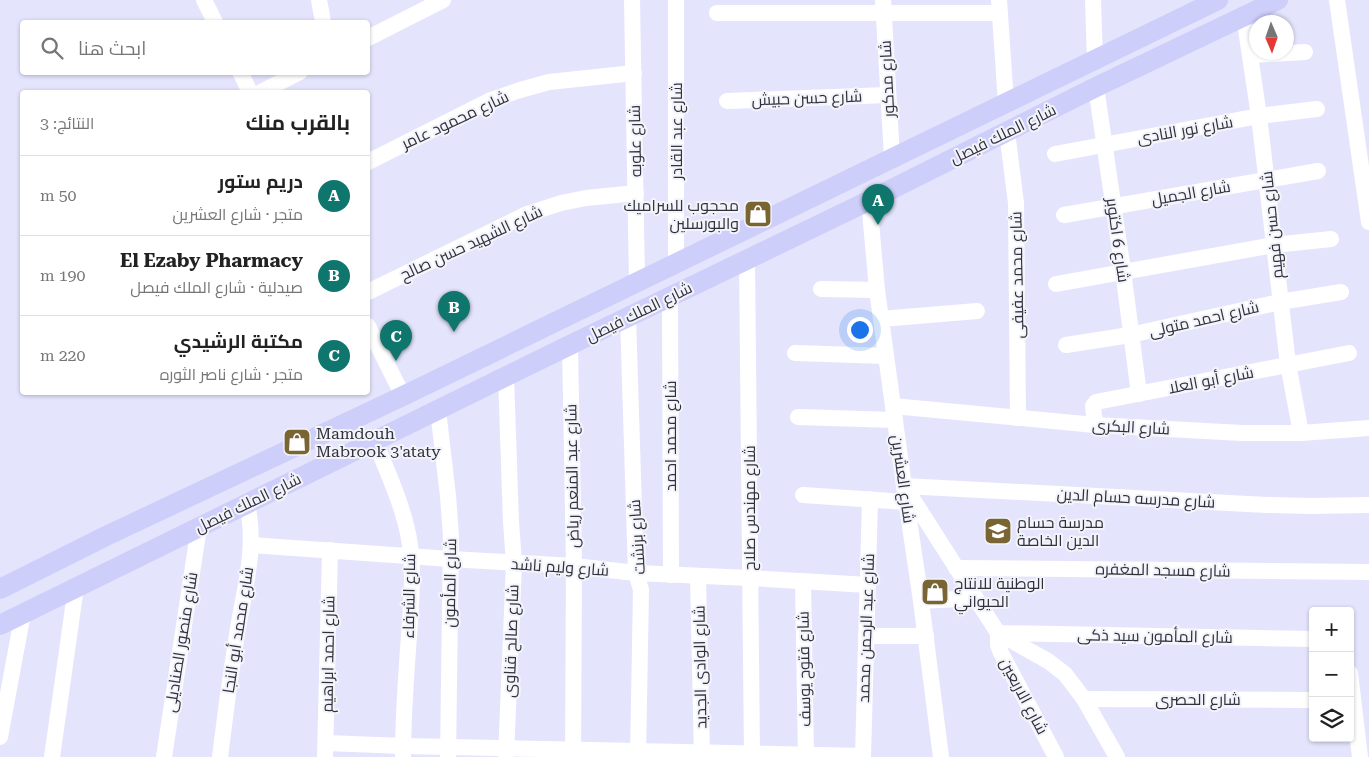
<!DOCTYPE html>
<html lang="ar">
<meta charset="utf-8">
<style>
body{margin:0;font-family:"Roboto Serif",Cairo,serif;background:#f6f6f6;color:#222;direction:rtl}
.controls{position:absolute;right:15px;bottom:15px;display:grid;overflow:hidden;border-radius:5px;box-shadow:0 1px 4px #0004}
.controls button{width:45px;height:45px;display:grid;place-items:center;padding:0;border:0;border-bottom:1px solid #e0e0e0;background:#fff;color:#222;font:25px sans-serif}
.compass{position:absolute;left:1249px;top:15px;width:45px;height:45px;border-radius:50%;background:#fff;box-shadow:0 1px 4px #0004;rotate:178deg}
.you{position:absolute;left:859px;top:329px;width:18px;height:18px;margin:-12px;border:4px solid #fff;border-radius:50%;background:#1a73e8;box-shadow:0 0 0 8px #1a73e833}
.badge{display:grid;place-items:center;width:32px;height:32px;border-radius:50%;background:#0f766e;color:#fff;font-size:16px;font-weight:700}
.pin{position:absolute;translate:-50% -41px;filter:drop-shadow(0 1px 2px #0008)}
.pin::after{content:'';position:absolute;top:26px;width:18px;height:15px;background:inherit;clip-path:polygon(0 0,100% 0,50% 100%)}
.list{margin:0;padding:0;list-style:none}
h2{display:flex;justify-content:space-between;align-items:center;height:65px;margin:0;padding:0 20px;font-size:21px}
h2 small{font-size:16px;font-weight:400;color:#767676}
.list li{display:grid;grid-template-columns:32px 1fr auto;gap:15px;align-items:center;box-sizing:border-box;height:80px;padding:0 20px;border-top:1px solid #e0e0e0}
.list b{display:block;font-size:19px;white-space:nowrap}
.list p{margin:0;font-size:16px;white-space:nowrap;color:#767676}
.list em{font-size:16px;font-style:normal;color:#767676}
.icon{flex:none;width:28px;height:28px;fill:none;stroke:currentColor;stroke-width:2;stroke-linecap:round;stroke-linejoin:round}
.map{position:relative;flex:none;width:1369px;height:757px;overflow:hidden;direction:ltr}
.search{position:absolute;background:#fff;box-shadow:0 1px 4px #0004;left:20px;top:20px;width:350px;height:55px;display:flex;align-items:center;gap:12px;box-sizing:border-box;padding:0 18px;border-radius:5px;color:#767676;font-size:19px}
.panel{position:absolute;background:#fff;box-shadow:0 1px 4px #0004;left:20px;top:90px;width:350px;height:305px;border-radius:5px;direction:rtl}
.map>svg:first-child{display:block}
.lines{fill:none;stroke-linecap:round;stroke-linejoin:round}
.minor{stroke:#fff;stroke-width:16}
.major{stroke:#cecefb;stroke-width:20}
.labels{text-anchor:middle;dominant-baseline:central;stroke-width:4;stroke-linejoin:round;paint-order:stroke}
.street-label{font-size:16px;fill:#30313c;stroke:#f3f4fa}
.poi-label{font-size:16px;fill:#30313c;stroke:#f3f4fa;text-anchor:start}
</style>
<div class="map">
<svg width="1369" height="757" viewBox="0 0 1369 757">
<rect width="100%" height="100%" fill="#e4e5fd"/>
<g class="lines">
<g class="minor">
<polyline points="204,0 215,22"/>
<polyline points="319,0 323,22"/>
<polyline points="632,0 637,282"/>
<polyline points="676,0 676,263"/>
<polyline points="883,0 892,158"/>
<polyline points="999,0 1006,103"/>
<polyline points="1093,0 1095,60"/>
<polyline points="1337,0 1369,222"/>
<polyline points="717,13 1000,13"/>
<polyline points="1244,16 1259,116 1288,364 1301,433"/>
<polyline points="368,38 443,0"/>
<polyline points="1250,55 1305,52"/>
<polyline points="240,72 250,92"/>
<polyline points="1096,87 1123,271 1139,394"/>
<polyline points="261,92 300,72"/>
<polyline points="727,101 888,95"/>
<polyline points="1007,132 1016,203 1018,418"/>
<polyline points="1055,154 1259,116 1317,109"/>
<polyline points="368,162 491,100 520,90 549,82 634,73"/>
<polyline points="869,200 877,290 904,486 921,601 941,757"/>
<polyline points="1064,215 1318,171"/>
<polyline points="747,260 752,757"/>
<polyline points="1056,284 1274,245 1331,239"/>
<polyline points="821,289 877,290"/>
<polyline points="368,292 527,214 561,203 586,198 636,193"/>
<polyline points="670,297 671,575"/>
<polyline points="628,317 636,573 641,590 638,757"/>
<polyline points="881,319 977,311"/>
<polyline points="368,326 403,396"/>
<polyline points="570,345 574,566 573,757"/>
<polyline points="1066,345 1130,335 1280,302 1341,292"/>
<polyline points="795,353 886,356"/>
<polyline points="506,376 511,522 514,563 506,757"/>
<polyline points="893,406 1095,425 1242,433 1301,433 1369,428"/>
<polyline points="438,410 448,496 451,536 448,757"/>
<polyline points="798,417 895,420"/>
<polyline points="1095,425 1093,406 1096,402 1349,353"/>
<path d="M375,441C388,474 405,509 410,545C414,575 411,605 409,636C406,676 403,717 403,757"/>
<polyline points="904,486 1267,505 1311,506 1369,505"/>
<polyline points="908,492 998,633 1048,661 1065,674 1084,699 1117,757"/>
<polyline points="803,495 906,502"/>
<polyline points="251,545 450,559 574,566 636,573 750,578 868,585"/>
<polyline points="956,568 1369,572"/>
<polyline points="698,576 702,757"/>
<polyline points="803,581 806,757"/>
<polyline points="921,601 976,598"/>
<polyline points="866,636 926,636"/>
<polyline points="1350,673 1360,757"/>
<polyline points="1084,699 1313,700"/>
<polyline points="0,737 23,613"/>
<polyline points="326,743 403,746 863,756"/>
<polyline points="52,757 76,587"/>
<polyline points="164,757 199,527"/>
<path d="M220,757C225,714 231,671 238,628C245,587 257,545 247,504"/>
<polyline points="325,757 330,550"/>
<polyline points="863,757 870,499"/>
<polyline points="1056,757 1001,653 998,645 998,633 1313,639"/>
</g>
<g class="major">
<polyline points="0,589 106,536 403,396 1218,0"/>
<polyline points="0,625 570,345 860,205 1096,87 1278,0"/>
</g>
</g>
<defs>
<symbol id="shop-square" viewBox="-11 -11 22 22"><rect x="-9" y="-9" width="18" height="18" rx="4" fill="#796433" stroke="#f3f4fa"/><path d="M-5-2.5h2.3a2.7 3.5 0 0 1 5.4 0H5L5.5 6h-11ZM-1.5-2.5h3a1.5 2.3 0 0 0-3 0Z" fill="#fff"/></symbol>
<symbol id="school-square" viewBox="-11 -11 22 22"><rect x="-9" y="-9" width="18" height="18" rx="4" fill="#796433" stroke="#f3f4fa"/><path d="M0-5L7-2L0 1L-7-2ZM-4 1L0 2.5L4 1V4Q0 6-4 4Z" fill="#fff"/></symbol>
</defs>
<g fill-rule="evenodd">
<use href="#shop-square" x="742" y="198" width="32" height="32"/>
<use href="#shop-square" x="281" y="426" width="32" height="32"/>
<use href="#school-square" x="982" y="515" width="32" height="32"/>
<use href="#shop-square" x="919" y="576" width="32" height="32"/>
</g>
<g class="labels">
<g class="street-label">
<text transform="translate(887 79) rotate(-93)">شارع مدكور</text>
<text transform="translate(807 98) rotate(-2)">شارع حسن حبيش</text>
<text transform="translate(455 120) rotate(-25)">شارع محمود عامر</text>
<text transform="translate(1185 130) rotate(-10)">شارع نور النادى</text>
<text transform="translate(676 131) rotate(-90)">شارع عبد القادر</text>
<text transform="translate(1003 134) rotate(-26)">شارع الملك فيصل</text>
<text transform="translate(635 141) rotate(-91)">شارع علوبه</text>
<text transform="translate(1191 193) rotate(-10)">شارع الجميل</text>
<text transform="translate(1272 225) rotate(-96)">شارع حسن فهيم</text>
<text transform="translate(1118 240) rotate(82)">شارع 6 اكتوبر</text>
<text transform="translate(471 243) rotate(-25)">شارع الشهيد حسن صالح</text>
<text transform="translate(1017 275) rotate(-91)">شارع محمد عفيفى</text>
<text transform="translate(639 312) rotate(-26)">شارع الملك فيصل</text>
<text transform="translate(1204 319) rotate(-13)">شارع احمد متولى</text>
<text transform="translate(1211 380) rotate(-11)">شارع أبو العلا</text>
<text transform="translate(1131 427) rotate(3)">شارع البكرى</text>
<text transform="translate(670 436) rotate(-90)">شارع محمد احمد</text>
<text transform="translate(572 476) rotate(-91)">شارع عبد المنعم رياض</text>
<text transform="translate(903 479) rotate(82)">شارع العشرين</text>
<text transform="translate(1136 498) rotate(3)">شارع مدرسه حسام الدين</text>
<text transform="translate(248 503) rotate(-26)">شارع الملك فيصل</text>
<text transform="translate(749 508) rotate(-90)">شارع مهندس صلاح</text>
<text transform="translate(637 537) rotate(-94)">شارع برنشت</text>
<text transform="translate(560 567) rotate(4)">شارع وليم ناشد</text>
<text transform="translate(1163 570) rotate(1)">شارع مسجد المغفره</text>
<text transform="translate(450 583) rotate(-89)">شارع المأمون</text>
<text transform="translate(409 596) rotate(-89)">شارع الشرفاء</text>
<text transform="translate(866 628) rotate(-88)">شارع عبد الرحمن محمد</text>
<text transform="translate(238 630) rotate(-81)">شارع محمد أبو النجا</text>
<text transform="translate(1155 636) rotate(1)">شارع المأمون سيد ذكى</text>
<text transform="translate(511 641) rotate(-88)">شارع صالح قناوى</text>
<text transform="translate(181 642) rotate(-81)">شارع منصور الصناديلى</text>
<text transform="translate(328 654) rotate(-89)">شارع احمد ابراهيم</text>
<text transform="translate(700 667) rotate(-91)">شارع الوادى الجديد</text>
<text transform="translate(804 669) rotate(-91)">شارع فتوح يوسف</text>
<text transform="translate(1024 696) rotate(62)">شارع الاربعين</text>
<text x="1198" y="699">شارع الحصرى</text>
</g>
<g class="poi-label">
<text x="739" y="205" text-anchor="end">محجوب للسراميك<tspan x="739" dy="18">والبورسلين</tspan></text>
<text x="316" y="433">Mamdouh<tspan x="316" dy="18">Mabrook 3'ataty</tspan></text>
<text x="1017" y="522">مدرسة حسام<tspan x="1017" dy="18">الدين الخاصة</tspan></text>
<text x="954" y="583">الوطنية للانتاج<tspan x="954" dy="18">الحيواني</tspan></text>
</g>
</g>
</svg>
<div class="controls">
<button>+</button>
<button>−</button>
<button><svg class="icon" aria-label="layers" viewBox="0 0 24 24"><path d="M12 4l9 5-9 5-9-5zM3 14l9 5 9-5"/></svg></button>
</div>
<svg class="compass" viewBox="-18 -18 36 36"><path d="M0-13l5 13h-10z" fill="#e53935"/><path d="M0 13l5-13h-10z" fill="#767676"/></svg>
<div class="you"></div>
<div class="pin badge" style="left:878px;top:225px">A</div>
<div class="pin badge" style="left:454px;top:332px">B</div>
<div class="pin badge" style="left:396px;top:361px">C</div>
<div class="search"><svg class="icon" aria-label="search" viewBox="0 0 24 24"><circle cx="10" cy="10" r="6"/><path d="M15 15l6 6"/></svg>ابحث هنا</div>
<section class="panel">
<h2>بالقرب منك<small>النتائج: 3</small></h2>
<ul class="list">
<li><span class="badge">A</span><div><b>دريم ستور</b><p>متجر · شارع العشرين</p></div><em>50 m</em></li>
<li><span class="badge">B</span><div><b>El Ezaby Pharmacy</b><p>صيدلية · شارع الملك فيصل</p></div><em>190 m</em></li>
<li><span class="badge">C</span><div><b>مكتبة الرشيدي</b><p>متجر · شارع ناصر الثوره</p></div><em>220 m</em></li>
</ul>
</section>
</div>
